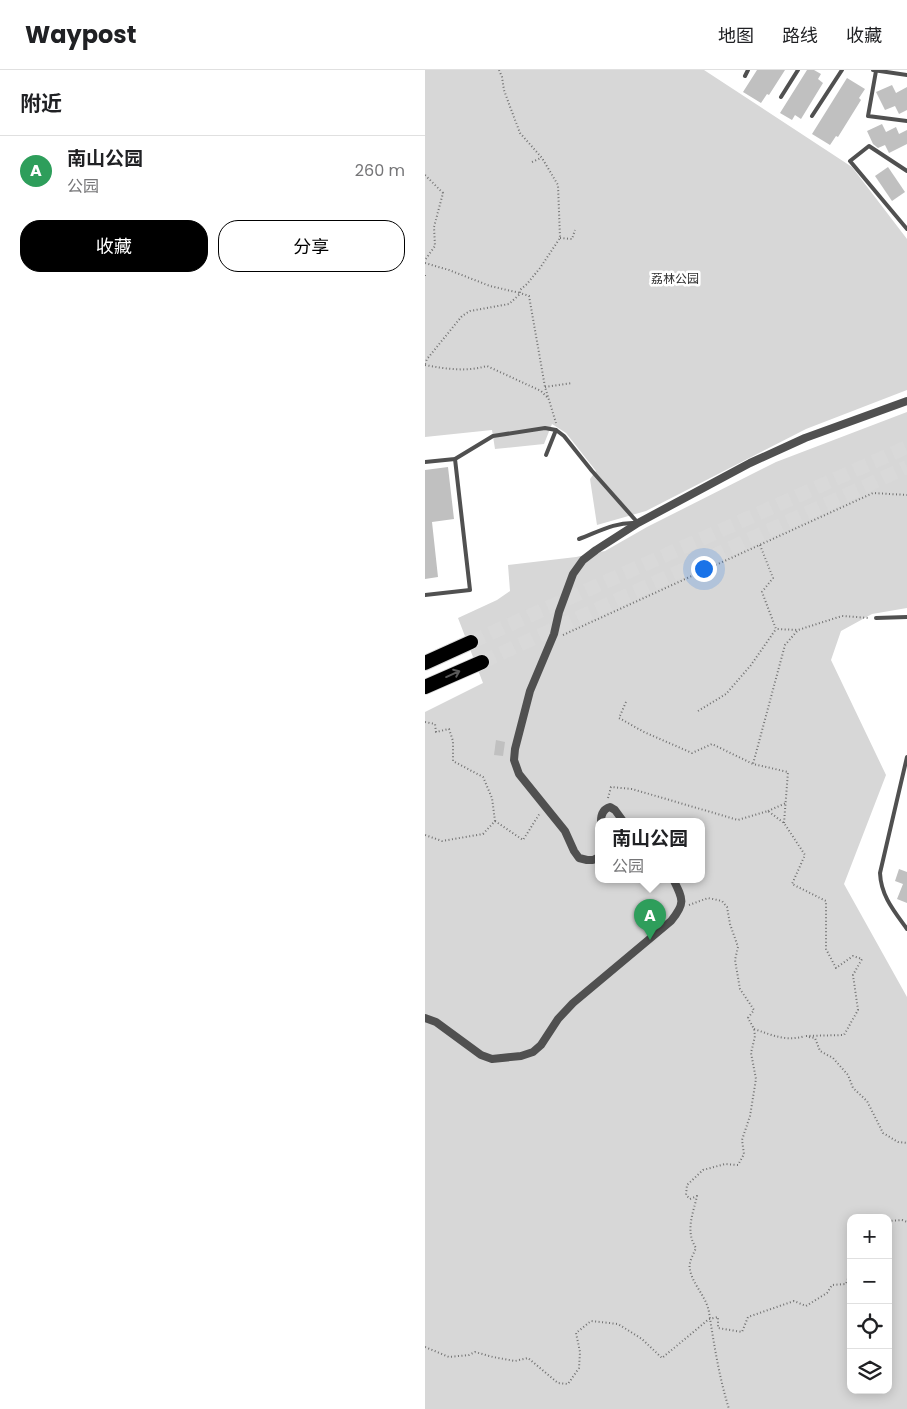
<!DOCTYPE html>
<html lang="zh">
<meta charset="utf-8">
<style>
body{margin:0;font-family:Poppins,"Noto Sans SC",sans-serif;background:#f2f2f2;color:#202124}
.controls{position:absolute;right:15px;bottom:15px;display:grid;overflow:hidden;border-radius:10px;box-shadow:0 2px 12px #0003}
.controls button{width:45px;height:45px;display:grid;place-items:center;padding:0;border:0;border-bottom:1px solid #e0e0e0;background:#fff;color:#202124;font:25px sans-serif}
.you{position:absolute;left:278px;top:498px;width:18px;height:18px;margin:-12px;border:4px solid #fff;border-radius:50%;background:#1a73e8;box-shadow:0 0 0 8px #1a73e833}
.badge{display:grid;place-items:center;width:32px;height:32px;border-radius:50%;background:#000;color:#fff;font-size:16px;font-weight:700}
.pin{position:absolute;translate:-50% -41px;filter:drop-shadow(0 1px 2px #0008)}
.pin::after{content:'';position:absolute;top:26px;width:18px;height:15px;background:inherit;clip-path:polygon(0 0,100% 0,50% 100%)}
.popup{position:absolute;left:170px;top:748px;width:110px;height:65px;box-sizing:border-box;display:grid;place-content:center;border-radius:10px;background:#fff;filter:drop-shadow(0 1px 4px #0005);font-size:16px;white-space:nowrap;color:#757577}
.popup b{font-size:19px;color:#202124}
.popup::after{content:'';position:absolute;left:50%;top:100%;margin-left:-10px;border:10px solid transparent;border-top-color:#fff}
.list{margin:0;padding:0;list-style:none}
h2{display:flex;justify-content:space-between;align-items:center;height:65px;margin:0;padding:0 20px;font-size:21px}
h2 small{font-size:16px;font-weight:400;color:#757577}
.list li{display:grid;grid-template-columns:32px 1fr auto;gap:15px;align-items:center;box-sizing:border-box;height:70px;padding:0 20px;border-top:1px solid #e0e0e0}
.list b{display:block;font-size:19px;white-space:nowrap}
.list p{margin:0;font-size:16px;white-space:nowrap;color:#757577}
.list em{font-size:16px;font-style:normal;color:#757577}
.actions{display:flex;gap:10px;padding:15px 20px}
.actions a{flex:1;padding:11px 0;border:1px solid #000;border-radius:20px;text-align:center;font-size:18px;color:#000}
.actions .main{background:#000;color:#fff}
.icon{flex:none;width:28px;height:28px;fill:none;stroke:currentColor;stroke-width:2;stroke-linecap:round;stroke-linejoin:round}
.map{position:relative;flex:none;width:482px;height:1339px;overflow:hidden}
header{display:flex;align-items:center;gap:30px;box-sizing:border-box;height:70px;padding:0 25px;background:#fff;border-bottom:1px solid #e0e0e0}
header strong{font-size:24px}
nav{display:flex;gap:28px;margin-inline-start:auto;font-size:18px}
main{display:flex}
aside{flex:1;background:#fff}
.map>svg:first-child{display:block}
.green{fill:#d7d7d7;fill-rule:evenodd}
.building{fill:#c0c0c0}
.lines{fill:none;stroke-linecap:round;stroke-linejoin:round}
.highway-tunnel{stroke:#d9d9d9;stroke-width:14;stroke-dasharray:14 7;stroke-linecap:butt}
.highway-casing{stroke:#dbdbdb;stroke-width:16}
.path{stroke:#727272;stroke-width:2;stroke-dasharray:1 2.5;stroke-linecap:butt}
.lane{stroke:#505050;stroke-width:4}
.street{stroke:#505050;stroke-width:8}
.highway{stroke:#000;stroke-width:14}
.oneway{stroke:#595959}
.labels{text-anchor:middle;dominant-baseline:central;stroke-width:5;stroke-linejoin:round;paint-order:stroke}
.park-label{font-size:12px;fill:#2e2e2e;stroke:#fff}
</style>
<header>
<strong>Waypost</strong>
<nav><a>地图</a><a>路线</a><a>收藏</a></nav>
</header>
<main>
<aside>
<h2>附近<small></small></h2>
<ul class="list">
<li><span class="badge" style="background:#2e9e5b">A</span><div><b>南山公园</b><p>公园</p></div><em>260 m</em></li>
</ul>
<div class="actions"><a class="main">收藏</a><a>分享</a></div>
</aside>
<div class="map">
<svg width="482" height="1339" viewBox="0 0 482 1339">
<rect width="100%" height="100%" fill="#fff"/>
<g class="green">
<polygon points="0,0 279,0 427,97 482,169 482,320 381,359 221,441 172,455 165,409 171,401 141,363 127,354 119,374 70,379 67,360 0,367"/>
<path d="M482,342V538L447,544L416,561L406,590L461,705L419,814L482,927V1339H0V642L58,613L33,548L72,530L85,521L83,495L151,487L180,481L222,457L351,392ZM174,751H276V809H174ZM426,1148H463V1320H426Z"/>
</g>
<g class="building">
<polygon points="332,0 360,0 344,25 342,24 336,33 318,22"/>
<polygon points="382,0 389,0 396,4 393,9 398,13 376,49 370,45 367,50 355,43"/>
<polygon points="422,8 440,19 434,28 436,30 413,67 411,66 405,75 387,64"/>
<polygon points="467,15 471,23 482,17 482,40 474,44 470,36 460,40 451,22"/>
<polygon points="457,54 461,62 471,57 474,64 482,60 482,74 464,83 460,75 453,78 448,74 442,61"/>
<polygon points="463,97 480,122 467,131 450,106"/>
<polygon points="23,397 29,449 7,452 13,507 0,509 0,400"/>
<polygon points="71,670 80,672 78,686 69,685"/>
<polygon points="474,799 482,802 482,833 472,829 478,814 470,811"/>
</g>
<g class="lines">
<g class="highway-tunnel">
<polyline points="46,572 482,377"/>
<polyline points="57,592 482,397"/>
</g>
<defs>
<g id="highway">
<polyline points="0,593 46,572"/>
<polyline points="0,617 57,592"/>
</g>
</defs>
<use href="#highway" class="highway-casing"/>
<g class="path">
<polyline points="74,0 77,7 79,20 84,34 95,63 117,88 133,115 135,168 115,198 102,214 95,220 95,223 104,226 120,317 131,353"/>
<polyline points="107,92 116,88"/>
<polyline points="0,105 18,123 9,157 10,176 0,190"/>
<polyline points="135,168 147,169 150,160"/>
<polyline points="0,193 24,200 65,216 95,223"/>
<polyline points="0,205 0,208"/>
<polyline points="0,294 2,289 37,246 45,241 84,234 95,224"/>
<path d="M0,295C21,299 41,302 62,296L116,321L123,328"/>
<polyline points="120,317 147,313"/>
<polyline points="335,475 348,508 337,522 351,559 373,560"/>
<polyline points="138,565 448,423 482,425"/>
<polyline points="201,632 194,648 219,662 267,683 287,674 328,694"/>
<polyline points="273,641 301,624 326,595 351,559"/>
<polyline points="0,652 10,654 11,662 24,659 28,671 28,691 58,707 67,728 70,751 58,764 17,771 0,765"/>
<polyline points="183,728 186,717 207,719 313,750 343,741 359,753 380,785 367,814 401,831 401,879 411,898 428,886 437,889 428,905 433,940 419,965 380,966"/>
<polyline points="343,741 361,733"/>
<polyline points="70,751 98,770 115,743"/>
<polyline points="359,753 363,702 328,694 360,575 373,560 417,546 444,548"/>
<path d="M264,835L283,828L297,831L302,837L305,854L313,877L310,890L315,919L329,940L323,948L329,959L330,966L326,983L331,1009L325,1046L317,1070L319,1084L313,1095L300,1094L278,1100L262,1115L261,1125L265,1129L272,1126C268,1144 260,1161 271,1178C268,1185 263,1193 265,1200C268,1215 281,1226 284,1242C289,1274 294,1307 304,1339"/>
<path d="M329,959C347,965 361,972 380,966"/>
<polyline points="384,967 390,968 395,981 408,988 423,1005 428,1018 442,1031 458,1063 473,1072 482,1073"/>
<polyline points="463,1151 477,1150 482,1152"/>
<polyline points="0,1277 24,1287 44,1285 50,1282 68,1287 90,1291 103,1288 133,1313 143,1314 154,1298 155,1282 151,1263 166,1251 193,1254 217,1269 237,1288 284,1249 293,1247 293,1258 317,1262 323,1247 369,1231 381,1236 402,1223 407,1215 421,1214 424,1206 426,1205"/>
</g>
<g class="lane">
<polyline points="448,0 482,5"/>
<polyline points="451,1 443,46 482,51"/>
<polyline points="320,6 323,0"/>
<polyline points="356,27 373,0"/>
<polyline points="387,46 417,0"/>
<polyline points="482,101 444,76 425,91 482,159"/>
<polyline points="121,385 131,360"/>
<polyline points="0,392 30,389 68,366 120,358 131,360 139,366 167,401 213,453"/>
<path d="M154,469C173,462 190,452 210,453"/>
<polyline points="0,525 45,520 30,389"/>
<polyline points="451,548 482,547"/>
<path d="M482,687L455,803C456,826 469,841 482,859"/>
</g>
<g class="street">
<path d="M176,751C176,745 178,739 185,737L190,740L198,751"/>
<polyline points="174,787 168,790 162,790 154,788 149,781 140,761 94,704 89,690 90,679 105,621 129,564 134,542 148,504 158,490 171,480 213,453 325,393 380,368 482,331"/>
<path d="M0,948L11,952L56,985L67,989L96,986L108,982L116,975L133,949L148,933L246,851C261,833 258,829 248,809"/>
</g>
<use href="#highway" class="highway"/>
</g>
<defs><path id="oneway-shaft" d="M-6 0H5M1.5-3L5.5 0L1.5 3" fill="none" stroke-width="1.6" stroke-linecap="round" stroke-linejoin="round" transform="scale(1.25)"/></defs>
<use class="oneway" href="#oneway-shaft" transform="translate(28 604) rotate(-24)"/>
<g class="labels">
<g class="park-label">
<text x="250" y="208">荔林公园</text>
</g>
</g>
</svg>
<div class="controls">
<button>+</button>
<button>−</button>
<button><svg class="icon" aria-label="locate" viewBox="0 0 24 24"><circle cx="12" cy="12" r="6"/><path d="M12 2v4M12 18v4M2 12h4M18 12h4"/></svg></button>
<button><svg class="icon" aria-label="layers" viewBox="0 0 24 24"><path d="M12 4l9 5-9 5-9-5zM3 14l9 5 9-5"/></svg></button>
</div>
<div class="you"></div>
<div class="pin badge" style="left:225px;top:870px;background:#2e9e5b">A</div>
<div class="popup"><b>南山公园</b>公园</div>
</div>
</main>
